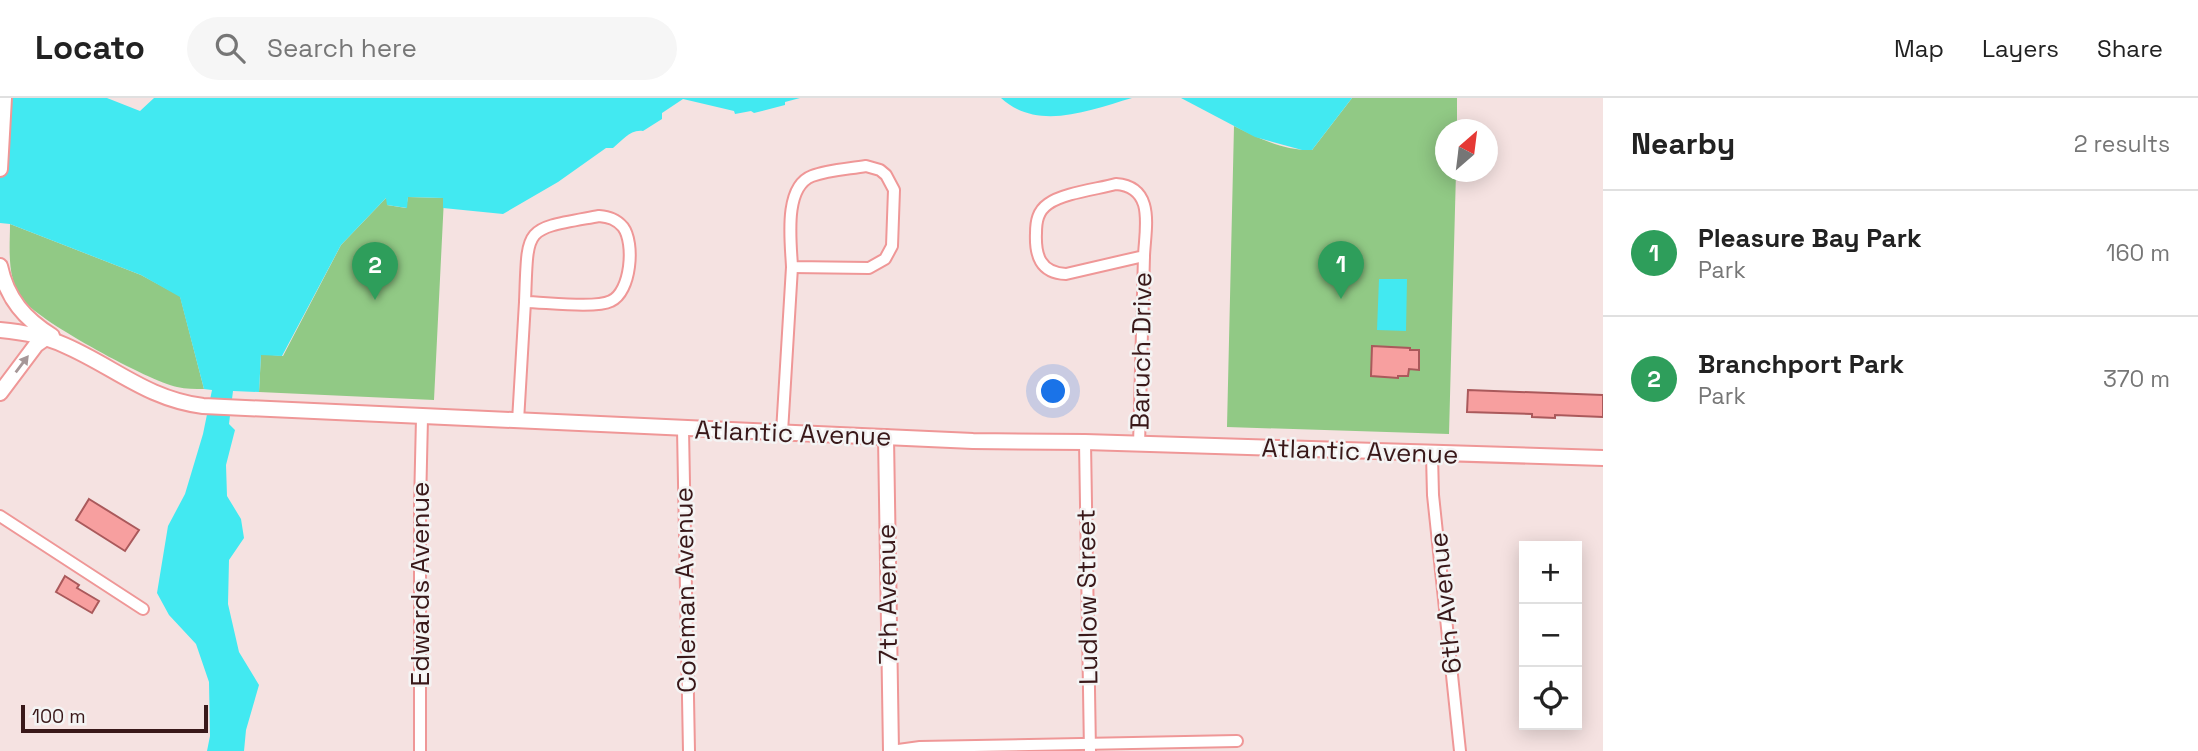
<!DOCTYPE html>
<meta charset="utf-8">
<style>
body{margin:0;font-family:"Space Grotesk",sans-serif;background:#f6f6f6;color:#222}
.controls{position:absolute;right:21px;bottom:21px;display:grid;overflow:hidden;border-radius:0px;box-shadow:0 4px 18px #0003}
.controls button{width:63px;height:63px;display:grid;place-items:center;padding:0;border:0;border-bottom:2px solid #e0e0e0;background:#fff;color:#222;font:35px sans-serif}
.compass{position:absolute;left:1435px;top:21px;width:63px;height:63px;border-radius:50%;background:#fff;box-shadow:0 4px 18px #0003;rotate:28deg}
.scale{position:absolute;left:21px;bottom:18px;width:187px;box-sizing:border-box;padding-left:7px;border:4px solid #391819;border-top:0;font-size:19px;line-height:24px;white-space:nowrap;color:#391819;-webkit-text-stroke:5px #f4f4f4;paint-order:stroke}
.you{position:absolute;left:1054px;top:294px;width:24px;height:24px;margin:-18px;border:5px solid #fff;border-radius:50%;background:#1a73e8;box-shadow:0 0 0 10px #1a73e833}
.badge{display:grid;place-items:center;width:46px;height:46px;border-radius:50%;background:#b45309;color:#fff;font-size:23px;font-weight:700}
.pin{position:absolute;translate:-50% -58px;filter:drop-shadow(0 2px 4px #0008)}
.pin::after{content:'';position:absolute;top:37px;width:24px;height:21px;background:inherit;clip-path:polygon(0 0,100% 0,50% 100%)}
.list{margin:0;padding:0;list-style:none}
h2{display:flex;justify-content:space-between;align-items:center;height:91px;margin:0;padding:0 28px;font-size:30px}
h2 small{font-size:23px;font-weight:400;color:#767676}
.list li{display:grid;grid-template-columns:46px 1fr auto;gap:21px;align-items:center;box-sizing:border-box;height:126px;padding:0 28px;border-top:2px solid #e0e0e0}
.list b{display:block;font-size:26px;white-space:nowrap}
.list p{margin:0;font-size:23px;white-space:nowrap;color:#767676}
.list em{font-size:23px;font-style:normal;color:#767676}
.icon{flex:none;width:38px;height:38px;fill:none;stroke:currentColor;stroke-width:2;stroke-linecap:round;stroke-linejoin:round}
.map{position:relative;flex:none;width:1603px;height:653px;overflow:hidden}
header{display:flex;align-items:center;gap:42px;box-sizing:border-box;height:98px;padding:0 35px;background:#fff;border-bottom:2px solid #e0e0e0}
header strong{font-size:33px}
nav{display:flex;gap:38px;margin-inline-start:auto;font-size:24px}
.search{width:490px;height:63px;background:#f6f6f6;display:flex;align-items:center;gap:18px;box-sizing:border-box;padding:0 24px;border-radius:38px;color:#767676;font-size:26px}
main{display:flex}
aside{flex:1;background:#fff}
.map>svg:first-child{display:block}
.green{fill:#91c985}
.water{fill:#42e9f1}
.building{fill:#f79f9f;stroke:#aa595b;stroke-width:2}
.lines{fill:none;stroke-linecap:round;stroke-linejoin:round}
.minor-casing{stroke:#ef9797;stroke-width:14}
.tertiary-casing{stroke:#ef9797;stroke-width:18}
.minor{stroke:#fff;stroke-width:10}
.tertiary{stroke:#fff;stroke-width:14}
.oneway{fill:#a69798}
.labels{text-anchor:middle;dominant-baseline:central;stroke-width:5;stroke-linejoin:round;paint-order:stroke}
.street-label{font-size:26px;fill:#391819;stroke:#f4f4f4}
</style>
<header>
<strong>Locato</strong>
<div class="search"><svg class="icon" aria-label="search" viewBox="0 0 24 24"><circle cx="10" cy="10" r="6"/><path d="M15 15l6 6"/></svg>Search here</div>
<nav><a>Map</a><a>Layers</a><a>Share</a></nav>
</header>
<main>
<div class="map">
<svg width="1603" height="653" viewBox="0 0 1603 653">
<rect width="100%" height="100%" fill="#f5e2e1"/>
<g class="green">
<path d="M1352,0H1457V31L1446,32V74H1456L1449,336L1227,329L1234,28C1258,40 1285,53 1312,52Z"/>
<polygon points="387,99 387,107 406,110 408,99 444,100 434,302 259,294 261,256 283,258 341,147"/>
<path d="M10,126L141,177L180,198L204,291C195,291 186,291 177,289C149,283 42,225 24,203C6,182 10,151 10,126Z"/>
</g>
<g class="water">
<path d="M0,0H107L140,13L154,0H800L785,4V7L754,15L751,13L735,16L734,13L683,1L662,15V21L643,33C630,31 622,43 613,50H606L558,84L503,116L443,110V100L408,99L407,110L387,107L386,100L341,147L282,258L261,257L259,294L233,293L229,326L235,332L226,367L227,398L241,421L244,440L229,462L228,506L239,554L259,587L246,632L244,653H207L210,638L209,584L196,546L169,517L157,495L168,428L185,396L203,336L212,292L204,291L180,199L141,177L10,126L0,125Z"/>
<path d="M1001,0H1132C1090,12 1038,34 1001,0Z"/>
<polygon points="1181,0 1352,0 1312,52 1302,52 1255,39"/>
<polygon points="1379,181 1407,181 1406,233 1377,232"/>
</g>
<g class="building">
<polygon points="1372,248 1410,250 1410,252 1419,252 1419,272 1409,271 1408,278 1398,278 1398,280 1371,278"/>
<polygon points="1468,292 1603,297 1603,319 1555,317 1555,320 1532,319 1532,316 1467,314"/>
<polygon points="89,401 139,432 125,453 76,422"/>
<polygon points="65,478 79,487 77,490 99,503 92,515 56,494"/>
</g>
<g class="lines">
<defs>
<g id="minor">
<path d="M866,68L880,72L886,77L894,92L892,148L885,161L869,170L792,169C791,145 783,89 812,78C828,72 848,71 866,68Z"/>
<path d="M1116,86C1156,89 1145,131 1144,158L1066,176C1040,175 1035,157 1036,135C1036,123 1038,113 1048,106C1063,95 1098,91 1116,86Z"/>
<path d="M599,118C609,119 616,121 623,129C635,145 631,194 611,203C595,211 544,204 525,204C528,126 523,132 599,118Z"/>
<polyline points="518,323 525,204"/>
<polyline points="683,331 689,653"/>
<polyline points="782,334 792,169"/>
<polyline points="1085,344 1090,653"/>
<polyline points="1139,347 1144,158"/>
<polyline points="1432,357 1433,397 1460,653"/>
<polyline points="0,418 143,511"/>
<polyline points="420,653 420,407 422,320"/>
<polyline points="891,653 920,649 1237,643"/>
</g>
<g id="tertiary">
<polyline points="0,71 4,0"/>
<path d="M0,168C7,201 25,221 52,238"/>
<path d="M0,232C22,234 44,238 64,247C113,268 147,301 203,308L973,343L1085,344L1603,360"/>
<polyline points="0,295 36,247 46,240"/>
<polyline points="886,339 891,653"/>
</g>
</defs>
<use href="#minor" class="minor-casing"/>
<use href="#tertiary" class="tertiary-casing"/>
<use href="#minor" class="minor"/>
<use href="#tertiary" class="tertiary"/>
</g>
<defs><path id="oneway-solid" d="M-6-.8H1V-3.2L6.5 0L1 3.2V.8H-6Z" transform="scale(1.75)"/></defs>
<use class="oneway" href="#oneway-solid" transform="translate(22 266) rotate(-53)"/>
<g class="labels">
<g class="street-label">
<text transform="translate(1141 253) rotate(-89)">Baruch Drive</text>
<text transform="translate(793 335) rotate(2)">Atlantic Avenue</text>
<text transform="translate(1360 353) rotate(2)">Atlantic Avenue</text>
<text transform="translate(420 486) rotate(-90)">Edwards Avenue</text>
<text transform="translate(685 492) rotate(-91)">Coleman Avenue</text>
<text transform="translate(887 496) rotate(-91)">7th Avenue</text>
<text transform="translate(1087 499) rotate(-91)">Ludlow Street</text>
<text transform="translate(1445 505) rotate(-96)">6th Avenue</text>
</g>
</g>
</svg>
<div class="controls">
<button>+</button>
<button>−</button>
<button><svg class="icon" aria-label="locate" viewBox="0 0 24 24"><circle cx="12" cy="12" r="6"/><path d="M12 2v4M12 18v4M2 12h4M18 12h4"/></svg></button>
</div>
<svg class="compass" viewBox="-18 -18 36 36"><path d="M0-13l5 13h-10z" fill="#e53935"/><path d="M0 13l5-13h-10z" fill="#767676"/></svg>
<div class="scale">100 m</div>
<div class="you"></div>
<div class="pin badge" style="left:1341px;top:201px;background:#2e9e5b">1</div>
<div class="pin badge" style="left:375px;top:202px;background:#2e9e5b">2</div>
</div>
<aside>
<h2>Nearby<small>2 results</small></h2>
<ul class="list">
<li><span class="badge" style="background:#2e9e5b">1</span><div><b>Pleasure Bay Park</b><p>Park</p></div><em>160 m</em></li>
<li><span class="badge" style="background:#2e9e5b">2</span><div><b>Branchport Park</b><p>Park</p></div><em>370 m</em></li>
</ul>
</aside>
</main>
